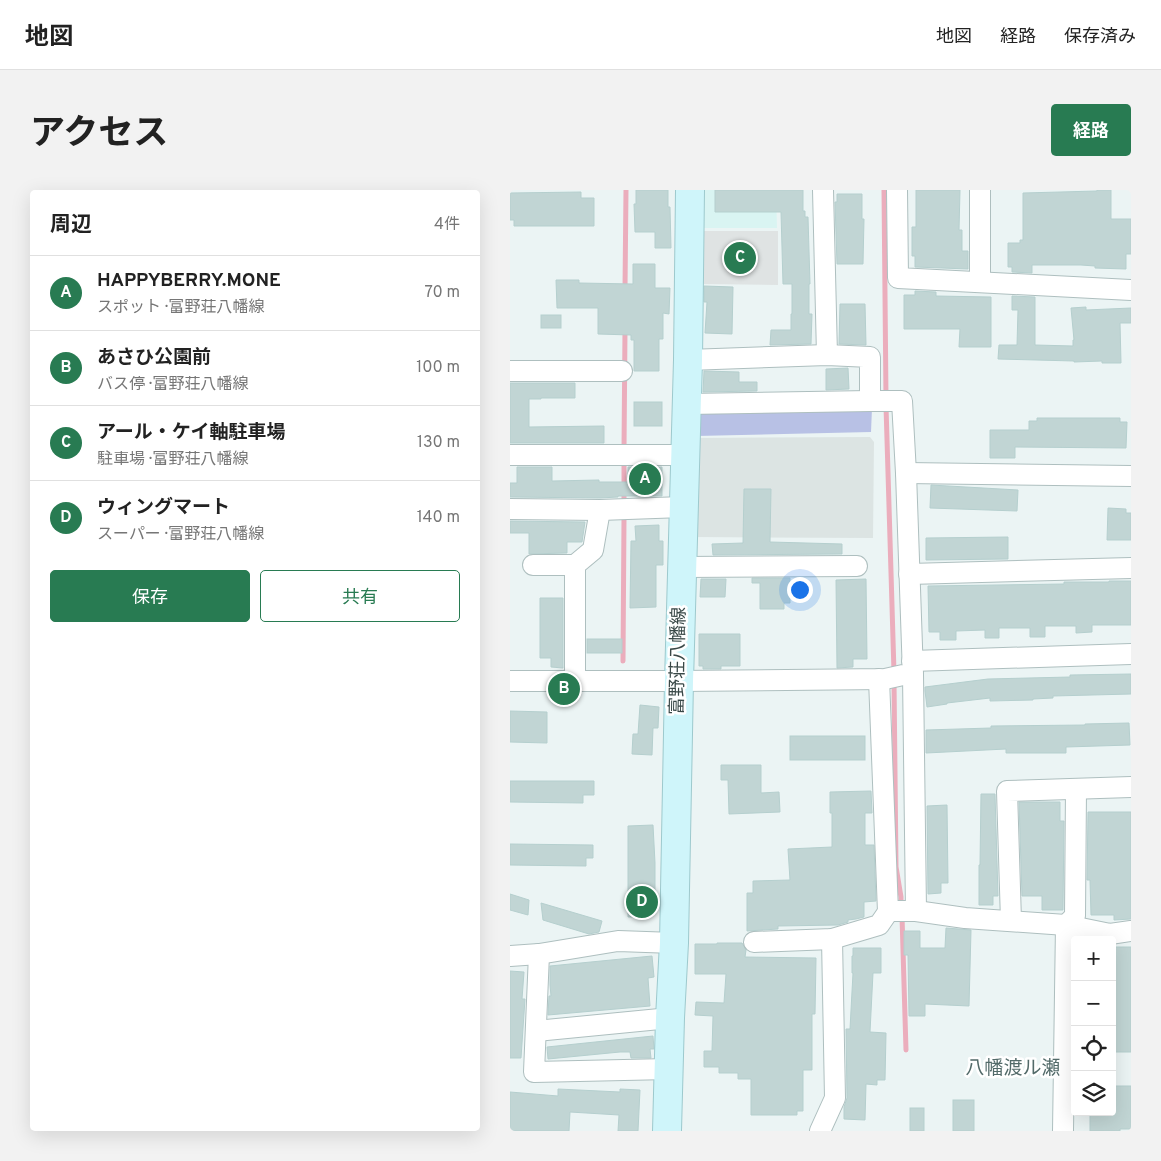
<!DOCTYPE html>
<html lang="ja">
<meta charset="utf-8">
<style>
body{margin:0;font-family:Overpass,"Noto Sans JP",sans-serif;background:#f2f2f2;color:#222}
.controls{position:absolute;right:15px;bottom:15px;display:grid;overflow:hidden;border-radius:5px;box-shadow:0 5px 20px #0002}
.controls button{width:45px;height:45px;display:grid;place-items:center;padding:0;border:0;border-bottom:1px solid #e0e0e0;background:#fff;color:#222;font:25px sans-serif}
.you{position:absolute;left:289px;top:399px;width:18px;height:18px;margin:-12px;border:4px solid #fff;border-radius:50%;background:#1a73e8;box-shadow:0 0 0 8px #1a73e833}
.badge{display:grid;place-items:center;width:32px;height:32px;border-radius:50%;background:#287b52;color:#fff;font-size:16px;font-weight:700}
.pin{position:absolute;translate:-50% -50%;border:2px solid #fff;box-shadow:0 1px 5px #0006}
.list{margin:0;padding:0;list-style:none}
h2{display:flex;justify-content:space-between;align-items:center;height:65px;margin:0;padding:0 20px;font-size:21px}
h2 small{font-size:16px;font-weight:400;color:#767676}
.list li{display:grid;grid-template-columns:32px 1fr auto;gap:15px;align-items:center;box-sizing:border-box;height:75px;padding:0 20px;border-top:1px solid #e0e0e0}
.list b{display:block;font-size:19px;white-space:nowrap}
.list p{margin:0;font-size:16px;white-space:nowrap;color:#767676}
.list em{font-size:16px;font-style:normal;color:#767676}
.actions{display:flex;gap:10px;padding:15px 20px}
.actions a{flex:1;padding:11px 0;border:1px solid #287b52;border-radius:5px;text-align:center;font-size:18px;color:#287b52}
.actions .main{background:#287b52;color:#fff}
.icon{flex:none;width:28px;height:28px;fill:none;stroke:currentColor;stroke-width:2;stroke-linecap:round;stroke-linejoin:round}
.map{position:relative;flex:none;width:621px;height:941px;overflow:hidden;border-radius:5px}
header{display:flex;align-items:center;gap:30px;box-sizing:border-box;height:70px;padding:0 25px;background:#fff;border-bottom:1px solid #e0e0e0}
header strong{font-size:24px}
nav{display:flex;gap:28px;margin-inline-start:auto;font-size:18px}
.intro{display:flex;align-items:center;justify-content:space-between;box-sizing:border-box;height:120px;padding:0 30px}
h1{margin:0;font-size:35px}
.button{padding:12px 22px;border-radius:5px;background:#287b52;color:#fff;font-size:18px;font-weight:700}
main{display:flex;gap:30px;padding:0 30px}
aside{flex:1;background:#fff;border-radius:5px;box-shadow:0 5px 20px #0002}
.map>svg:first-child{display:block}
.commercial{fill:#d9f4f2}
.industrial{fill:#dce4e3}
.green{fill:#b8c1e5}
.parking{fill:#dfe3e3}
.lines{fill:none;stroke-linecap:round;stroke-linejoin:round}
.stream{stroke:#ebadbc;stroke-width:5}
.building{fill:#c1d5d4;stroke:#b5cfce}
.minor-casing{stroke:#aebfbf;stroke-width:22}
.secondary-casing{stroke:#9dc9cd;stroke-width:30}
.minor{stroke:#fff;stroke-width:20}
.secondary{stroke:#cff5fa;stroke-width:28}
.labels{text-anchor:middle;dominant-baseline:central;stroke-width:5;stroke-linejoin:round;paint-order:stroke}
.street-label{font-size:18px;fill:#394847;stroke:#fff}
.neighbourhood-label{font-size:19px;fill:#526a69;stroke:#fff}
</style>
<header>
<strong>地図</strong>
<nav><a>地図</a><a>経路</a><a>保存済み</a></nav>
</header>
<div class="intro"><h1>アクセス</h1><a class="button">経路</a></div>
<main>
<aside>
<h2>周辺<small>4件</small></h2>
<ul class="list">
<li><span class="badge">A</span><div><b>HAPPYBERRY.MONE</b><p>スポット · 富野荘八幡線</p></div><em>70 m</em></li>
<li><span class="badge">B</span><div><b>あさひ公園前</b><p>バス停 · 富野荘八幡線</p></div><em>100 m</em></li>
<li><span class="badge">C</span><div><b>アール・ケイ軸駐車場</b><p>駐車場 · 富野荘八幡線</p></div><em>130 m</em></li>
<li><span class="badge">D</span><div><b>ウィングマート</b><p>スーパー · 富野荘八幡線</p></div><em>140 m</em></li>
</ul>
<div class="actions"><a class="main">保存</a><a>共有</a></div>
</aside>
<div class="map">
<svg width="621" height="941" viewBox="0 0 621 941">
<rect width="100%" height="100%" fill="#ebf4f4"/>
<polygon class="commercial" points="194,0 266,0 267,38 193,38"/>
<polygon class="industrial" points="360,247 364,252 363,348 184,347 184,248"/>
<polygon class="green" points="362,218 361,242 186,246 186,220"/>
<polygon class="parking" points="193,41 268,41 268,95 193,94"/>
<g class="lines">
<g class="stream">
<polyline points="374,0 376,208"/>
<polyline points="115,99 116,0"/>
<polyline points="376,216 384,482"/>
<polyline points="114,259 115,140"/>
<polyline points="114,314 114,276"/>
<polyline points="113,471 114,328"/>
<polyline points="384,491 386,677 391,707 391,717"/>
<polyline points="392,726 396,860"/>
</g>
</g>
<g class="building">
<polygon points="126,0 158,0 158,17 160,17 161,58 145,58 145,42 125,42 124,14 126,14"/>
<polygon points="205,0 293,0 293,21 295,21 295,27 298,27 300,94 299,94 299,124 302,124 301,154 260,155 261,140 281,140 281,124 282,124 282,94 273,94 271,22 205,22"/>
<polygon points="406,0 450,0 449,40 452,40 452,61 458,61 458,79 405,77 405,66 402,66 402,37 406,37"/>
<polygon points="587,0 601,0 601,29 621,29 621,64 616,64 616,79 585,78 585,76 571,75 522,75 522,83 502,82 502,77 498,77 498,53 510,53 510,50 513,50 513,3 587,1"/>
<polygon points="71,2 71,8 84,8 84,36 4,36 4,30 0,30 0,3"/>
<polygon points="327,4 352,4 352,29 354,29 353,74 327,74 325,12 327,12"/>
<polygon points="123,74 145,74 145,98 160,98 159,124 153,123 153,149 149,149 149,181 124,181 124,150 121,150 121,145 88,144 88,118 47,118 46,90 69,90 69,93 123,94"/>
<polygon points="194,96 223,97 222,144 195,143 197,112 194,112"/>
<polygon points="405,101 426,102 426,106 481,107 481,157 449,157 450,139 394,139 394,105 405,105"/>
<polygon points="502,106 525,107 525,155 563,156 563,150 564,150 561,118 576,117 576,120 621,118 621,133 610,133 611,173 592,173 592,171 564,172 564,171 488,169 489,155 507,155 508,120 502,120"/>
<polygon points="330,114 355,114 356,155 329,154"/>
<rect x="31" y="125" width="20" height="13"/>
<polygon points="338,178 339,199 316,200 316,179"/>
<polygon points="194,181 229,182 229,192 247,192 247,201 193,202"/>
<polygon points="0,193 65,193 65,208 31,208 31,209 19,209 19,237 94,236 94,253 0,253"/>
<rect x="124" y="212" width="28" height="24"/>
<polygon points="527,228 610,228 610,232 617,232 616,258 505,257 505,268 480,268 480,240 519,240 519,231 527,231"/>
<polygon points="7,277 42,277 42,291 89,290 89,292 118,292 118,277 152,277 152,306 108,306 108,307 90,308 0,307 0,293 7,293"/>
<polygon points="421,295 508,300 507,321 420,318"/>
<polygon points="234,299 261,299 260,352 332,354 332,364 203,365 202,354 233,353"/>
<polygon points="598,318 616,319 616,323 621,323 621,350 597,350"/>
<polygon points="0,331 75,332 72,352 57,352 57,363 19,364 19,343 0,343"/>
<polygon points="149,335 149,351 153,351 153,375 146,375 146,417 120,418 121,351 126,351 125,336"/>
<polygon points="498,347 498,369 416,370 416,348"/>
<polygon points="242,388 280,388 280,413 274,413 274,419 250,419 250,393 242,393"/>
<polygon points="191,389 216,389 215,407 190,407"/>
<polygon points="356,389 357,469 343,469 343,477 327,478 326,390"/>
<polygon points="599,391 621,391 621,435 582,435 582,442 566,443 566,436 535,436 535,447 520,447 520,438 489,438 489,448 475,448 475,440 446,441 446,450 430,450 430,442 419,442 418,396 554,394 554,392 599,392"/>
<polygon points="30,408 53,408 53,478 41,477 41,468 30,468"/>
<polygon points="189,444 230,444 230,476 211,476 211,479 193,479 193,476 189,476"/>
<rect x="77" y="449" width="35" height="14"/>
<polygon points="621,484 621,504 543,506 543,508 523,509 523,510 480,511 480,508 437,513 437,514 417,517 415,501 415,497 478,489 560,487 560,485"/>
<polygon points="130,515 149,517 148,538 143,538 142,565 122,564 123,544 128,544"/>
<polygon points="0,521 37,522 37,553 0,552"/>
<polygon points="619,533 620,555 556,557 556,563 496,563 496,559 416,563 416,540 481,538 481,536 575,535 575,534"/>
<rect x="280" y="546" width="75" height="24"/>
<polygon points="211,575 251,575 251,603 269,602 270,622 219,624 218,590 211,590"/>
<polygon points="0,591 84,591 84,605 73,605 73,613 0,612"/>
<polygon points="361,601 362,623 355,623 355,655 364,655 366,711 354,712 354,727 346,729 338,730 338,732 328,735 268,736 268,739 237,741 237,703 243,703 243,691 280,690 278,659 322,657 322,623 320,623 320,602"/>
<polygon points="471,604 485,604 488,706 483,706 483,715 469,715 469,675 470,675"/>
<polygon points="509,612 550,612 550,631 554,631 553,720 532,720 532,706 512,706"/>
<polygon points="437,615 438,693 431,693 431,703 418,704 417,616"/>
<polygon points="578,622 621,622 621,729 604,730 604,725 581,725 580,690 577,690"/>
<polygon points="143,635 145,673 145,720 138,720 138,727 118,727 118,636"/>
<polygon points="0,654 83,655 83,668 76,668 76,676 0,675"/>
<polygon points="0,704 19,710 18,725 0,720"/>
<polygon points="31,713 92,731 89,742 79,744 33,730"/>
<polygon points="436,738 461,740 459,816 415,814 415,826 399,826 398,765 394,765 394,741 410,741 410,758 435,758"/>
<polygon points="207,753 232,753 236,760 235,767 306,768 305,824 302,824 302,880 293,880 293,921 287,921 287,925 241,925 241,889 228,889 228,883 209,883 209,877 194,877 194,861 202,861 203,826 185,825 186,812 214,813 216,784 185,784 185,754 207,754"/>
<rect x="602" y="757" width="19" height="105"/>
<polygon points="343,758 371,758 371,783 363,783 360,842 376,843 375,890 367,890 367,895 356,894 355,930 334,929 334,917 337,908 336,839 340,839 343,783 342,783 342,766 343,766"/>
<polygon points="142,766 144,787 138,788 140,816 38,825 39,806 41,806 40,795 40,776"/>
<polygon points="0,781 14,782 12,809 15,809 11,868 0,868"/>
<polygon points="143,846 144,859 140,859 141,868 121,868 120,862 110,862 38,869 37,857"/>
<polygon points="602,896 621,896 621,939 610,939 610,941 580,941 580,922 602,922"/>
<polygon points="48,899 110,902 110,899 130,900 128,941 108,941 109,925 60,922 59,941 0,941 0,902 48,906"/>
<rect x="443" y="910" width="21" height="31"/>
<rect x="400" y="918" width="14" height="23"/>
</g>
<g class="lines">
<defs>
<g id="minor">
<polyline points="313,0 317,165"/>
<polyline points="387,0 388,88 621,100"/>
<polyline points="470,0 470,92"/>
<polyline points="0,181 112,181"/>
<polyline points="177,214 360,211"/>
<polyline points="0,265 175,265"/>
<polyline points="396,283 621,286"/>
<polyline points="0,319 90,320 173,317"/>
<polyline points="23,375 65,375 83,360 90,320"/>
<polyline points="172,377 347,376"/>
<polyline points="399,384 621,378"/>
<polyline points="402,471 621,464"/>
<polyline points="403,485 406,721"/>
<polyline points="369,489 378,722"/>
<polyline points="0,491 169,491 375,489 393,485 403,485 396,283 392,211 360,211 360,167 317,165 178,170"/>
<polyline points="65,491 65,375"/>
<polyline points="501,731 497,601 621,597"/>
<polyline points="244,752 322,749 369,735 378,722 382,721 406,721 455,728 556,735 600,744 621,741"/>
<polyline points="29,764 24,882 159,879"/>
<polyline points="0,766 29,764 108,751 164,753"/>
<polyline points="26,841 160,828"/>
<polyline points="310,941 325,908 322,749"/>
<polyline points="553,941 556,735 565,726 566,599"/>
</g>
<polyline id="secondary" points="157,941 160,828 164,753 169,491 178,170 180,0"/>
</defs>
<use href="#minor" class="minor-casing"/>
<use href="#secondary" class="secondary-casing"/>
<use href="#minor" class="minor"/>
<use href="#secondary" class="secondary"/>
</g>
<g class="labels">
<g class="street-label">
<text transform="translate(169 471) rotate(-89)">富野荘八幡線</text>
</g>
<g class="neighbourhood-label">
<text x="503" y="879">八幡渡ル瀬</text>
</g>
</g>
</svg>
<div class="controls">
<button>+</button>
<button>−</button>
<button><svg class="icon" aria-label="locate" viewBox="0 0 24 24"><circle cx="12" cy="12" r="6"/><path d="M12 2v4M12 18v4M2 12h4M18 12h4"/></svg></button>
<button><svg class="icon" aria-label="layers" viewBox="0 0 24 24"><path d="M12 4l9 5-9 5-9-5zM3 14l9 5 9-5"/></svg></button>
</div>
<div class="you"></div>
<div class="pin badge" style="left:135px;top:289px">A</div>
<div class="pin badge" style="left:54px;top:499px">B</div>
<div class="pin badge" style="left:230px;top:68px">C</div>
<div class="pin badge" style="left:132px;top:712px">D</div>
</div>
</main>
